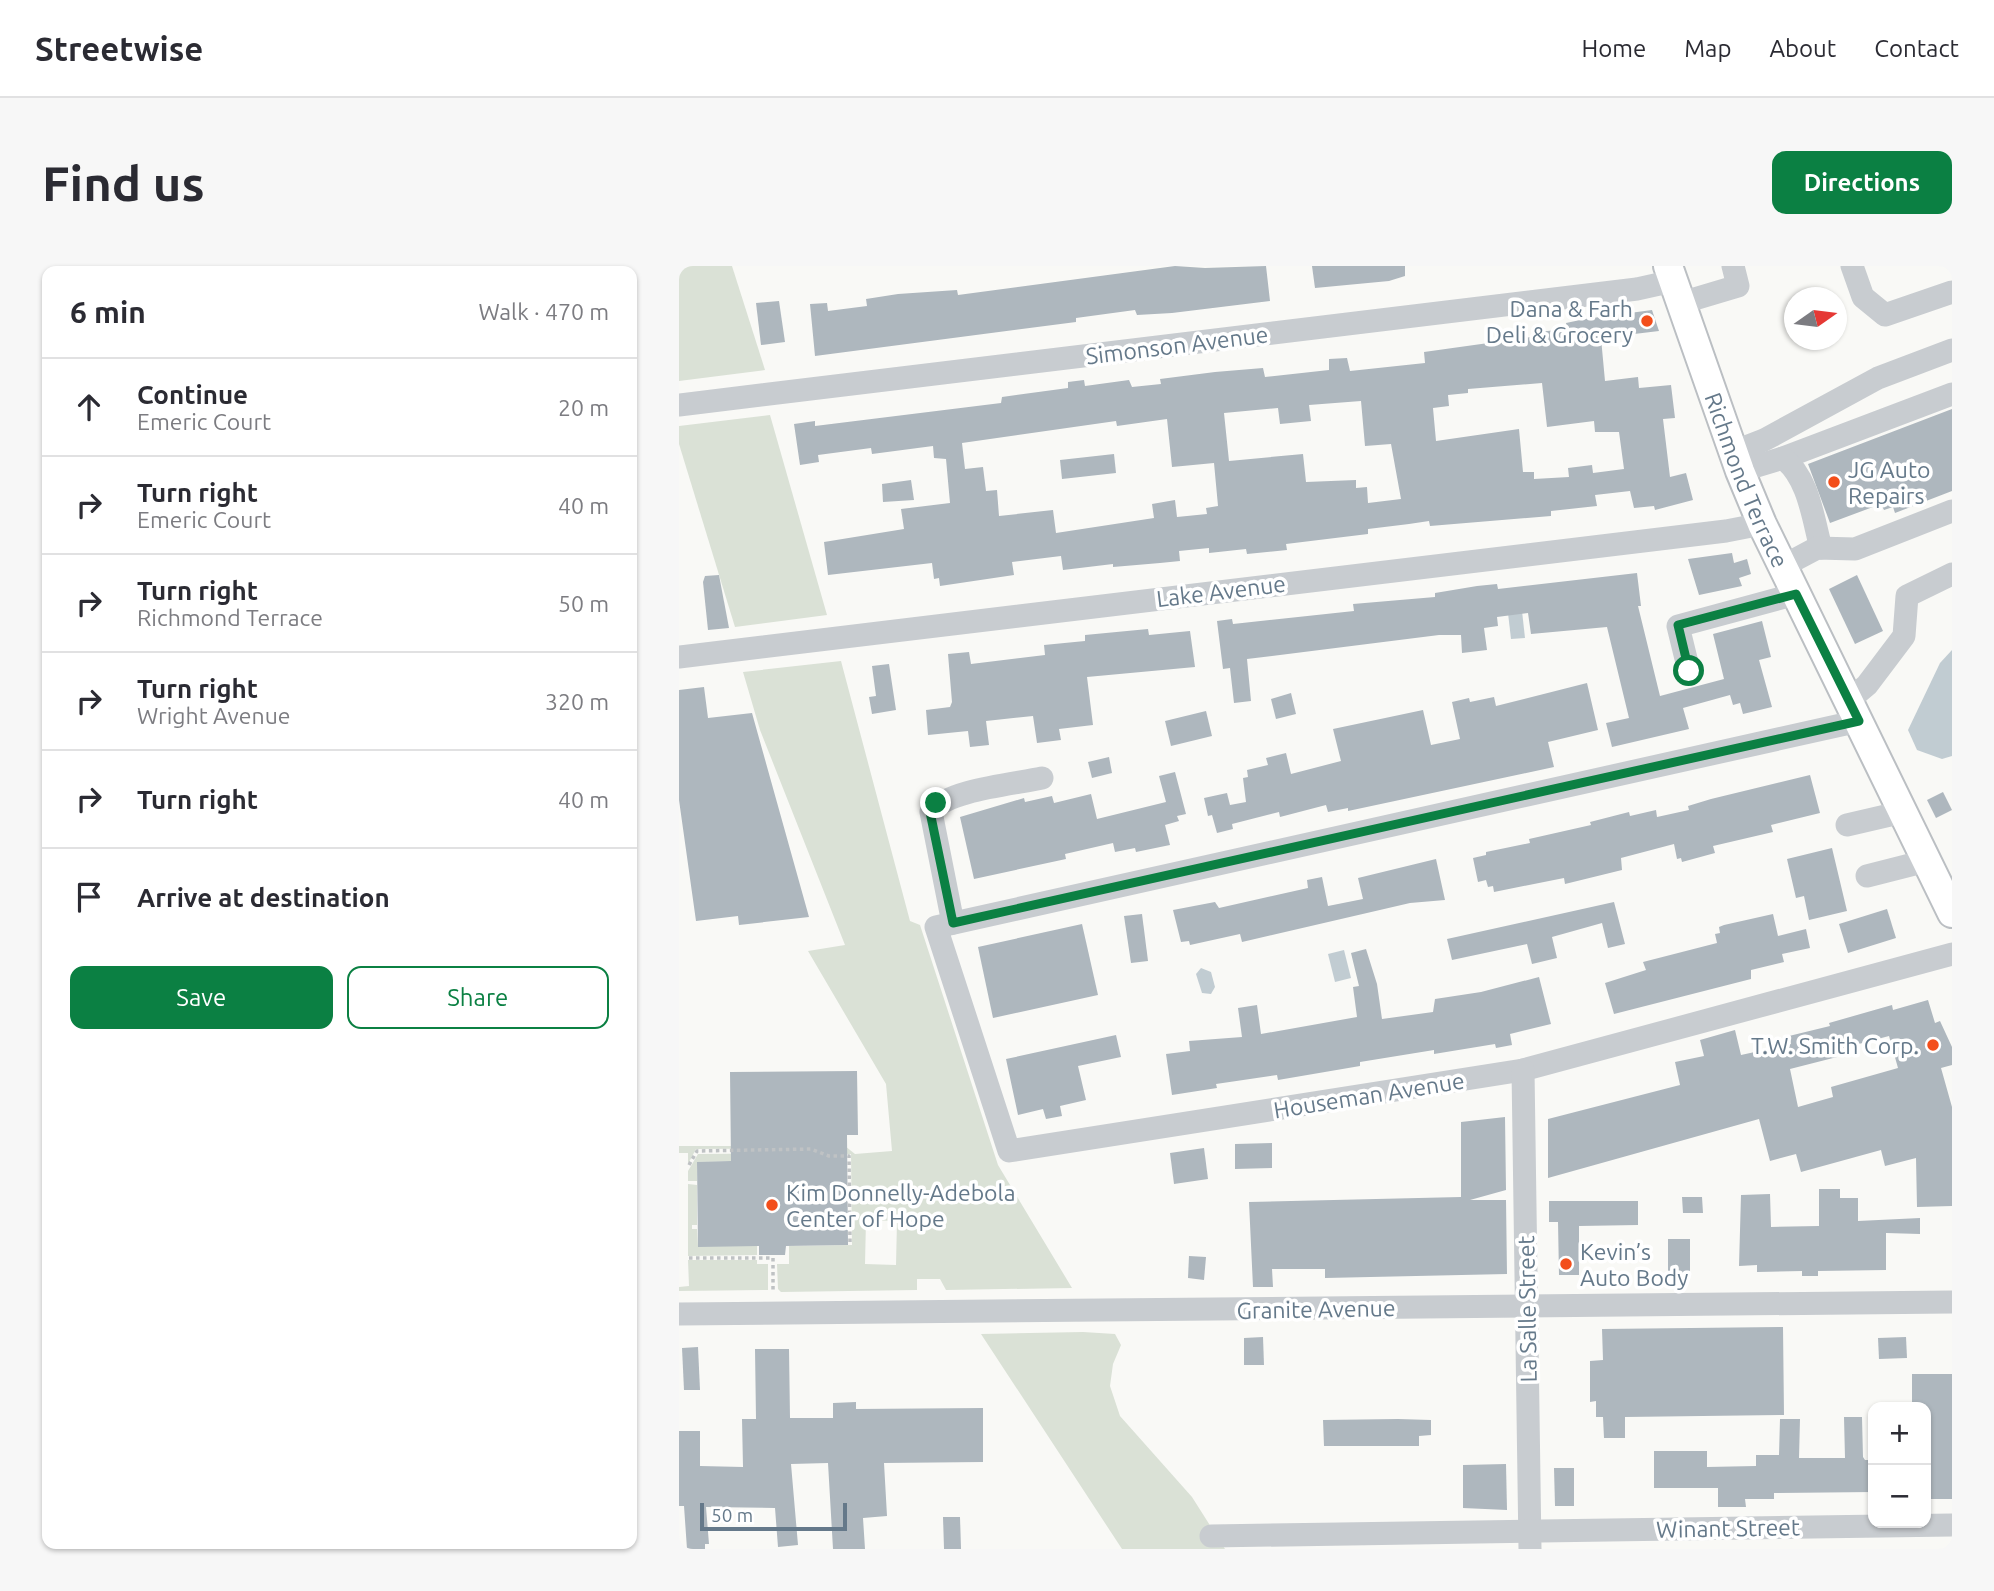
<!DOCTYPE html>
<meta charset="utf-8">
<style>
body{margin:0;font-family:Ubuntu,sans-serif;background:#f7f7f7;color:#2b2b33}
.controls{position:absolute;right:21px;bottom:21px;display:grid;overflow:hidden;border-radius:14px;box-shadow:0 2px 5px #0004}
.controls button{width:63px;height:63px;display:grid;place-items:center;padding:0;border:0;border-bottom:2px solid #e1e1e2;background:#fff;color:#2b2b33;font:35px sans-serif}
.compass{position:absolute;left:1105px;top:21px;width:63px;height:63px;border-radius:50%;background:#fff;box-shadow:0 2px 5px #0004;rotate:76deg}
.scale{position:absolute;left:21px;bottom:18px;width:147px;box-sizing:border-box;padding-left:7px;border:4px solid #65798a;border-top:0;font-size:19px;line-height:24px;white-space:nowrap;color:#65798a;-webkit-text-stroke:5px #fff;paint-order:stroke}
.stop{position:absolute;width:21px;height:21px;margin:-16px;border:5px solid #0b8043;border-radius:50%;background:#fff}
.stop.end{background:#0b8043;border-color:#fff;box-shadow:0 2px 7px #0008}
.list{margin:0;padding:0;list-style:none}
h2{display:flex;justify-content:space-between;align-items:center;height:91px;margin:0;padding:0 28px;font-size:30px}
h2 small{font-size:23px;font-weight:400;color:#7c7c81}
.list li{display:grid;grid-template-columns:46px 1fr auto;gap:21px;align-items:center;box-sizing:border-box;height:98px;padding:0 28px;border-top:2px solid #e1e1e2}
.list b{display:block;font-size:26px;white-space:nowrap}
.list p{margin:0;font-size:23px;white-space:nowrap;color:#7c7c81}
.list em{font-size:23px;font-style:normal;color:#7c7c81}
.actions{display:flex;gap:14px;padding:21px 28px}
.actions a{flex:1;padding:16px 0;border:2px solid #0b8043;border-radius:14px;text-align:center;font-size:24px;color:#0b8043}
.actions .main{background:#0b8043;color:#fff}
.icon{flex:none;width:38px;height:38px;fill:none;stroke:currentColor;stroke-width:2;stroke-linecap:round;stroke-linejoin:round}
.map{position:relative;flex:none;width:1273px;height:1283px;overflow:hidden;border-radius:14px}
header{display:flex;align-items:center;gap:42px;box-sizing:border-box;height:98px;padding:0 35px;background:#fff;border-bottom:2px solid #e1e1e2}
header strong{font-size:33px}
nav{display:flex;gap:38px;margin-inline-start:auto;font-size:24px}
.intro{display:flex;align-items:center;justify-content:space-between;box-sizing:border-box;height:168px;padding:0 42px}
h1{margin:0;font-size:49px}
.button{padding:18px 32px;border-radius:14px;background:#0b8043;color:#fff;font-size:24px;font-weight:700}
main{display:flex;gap:42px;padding:0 42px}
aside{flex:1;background:#fff;border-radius:14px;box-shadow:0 2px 5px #0004}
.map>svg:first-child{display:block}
.green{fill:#dae1d6;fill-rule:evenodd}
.water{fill:#c1ccd2}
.building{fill:#aeb7be;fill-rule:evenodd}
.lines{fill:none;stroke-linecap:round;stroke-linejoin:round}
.major-casing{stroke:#bbbfc3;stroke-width:32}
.path{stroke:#bfc2c4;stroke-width:3.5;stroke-dasharray:3.5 3.5;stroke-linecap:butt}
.minor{stroke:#c8ccd0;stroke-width:23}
.major{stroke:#fff;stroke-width:28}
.route{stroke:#0b8043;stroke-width:9}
.poi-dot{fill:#f34e1b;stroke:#fff;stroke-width:2.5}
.labels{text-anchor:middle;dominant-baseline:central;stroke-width:7;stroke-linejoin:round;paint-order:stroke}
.poi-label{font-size:23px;fill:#65798a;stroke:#fff;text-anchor:start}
.street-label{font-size:23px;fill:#65798a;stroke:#fff}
</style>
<header>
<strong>Streetwise</strong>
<nav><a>Home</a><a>Map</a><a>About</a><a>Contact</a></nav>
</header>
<div class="intro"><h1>Find us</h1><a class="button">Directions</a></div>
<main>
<aside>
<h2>6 min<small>Walk · 470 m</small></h2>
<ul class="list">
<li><svg class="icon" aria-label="ahead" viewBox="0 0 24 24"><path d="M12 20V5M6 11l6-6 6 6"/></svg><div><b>Continue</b><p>Emeric Court</p></div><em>20 m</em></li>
<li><svg class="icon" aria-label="right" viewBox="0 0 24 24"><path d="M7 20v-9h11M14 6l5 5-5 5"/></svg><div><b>Turn right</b><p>Emeric Court</p></div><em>40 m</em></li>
<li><svg class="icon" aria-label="right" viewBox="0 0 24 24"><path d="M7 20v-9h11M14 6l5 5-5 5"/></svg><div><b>Turn right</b><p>Richmond Terrace</p></div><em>50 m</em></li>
<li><svg class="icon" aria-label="right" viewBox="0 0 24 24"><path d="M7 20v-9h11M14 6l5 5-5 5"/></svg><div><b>Turn right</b><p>Wright Avenue</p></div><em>320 m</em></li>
<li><svg class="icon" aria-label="right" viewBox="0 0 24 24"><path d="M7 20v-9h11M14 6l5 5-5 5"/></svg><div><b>Turn right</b></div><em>40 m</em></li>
<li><svg class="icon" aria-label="arrive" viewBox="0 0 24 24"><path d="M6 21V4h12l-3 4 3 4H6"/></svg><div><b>Arrive at destination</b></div></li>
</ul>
<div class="actions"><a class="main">Save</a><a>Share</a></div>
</aside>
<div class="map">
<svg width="1273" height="1283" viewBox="0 0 1273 1283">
<rect width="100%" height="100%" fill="#f9f9f6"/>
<g class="green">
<polygon points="0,0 53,0 86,104 0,115"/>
<polygon points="91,149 148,349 56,361 0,178 0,160"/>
<path d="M162,395L231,655L241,659L319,899L393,1022L267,1024L261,1013H238V1024L102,1026L99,1023L98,998H110V980L173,979L172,888H150L133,882L17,883L9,898V887H0V880H166L176,888L213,885L207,818L129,685L166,679L81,464L64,406ZM187,954L218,955L217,999L186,998Z"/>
<polygon points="132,887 168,894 18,896 18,915 9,915 9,905 19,888"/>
<polygon points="9,918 18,919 18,959 13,959 13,963 18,963 19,980 78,980 78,989 9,990"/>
<polygon points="9,994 78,994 78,998 89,998 89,1024 0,1025 0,1021 10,1020"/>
<polygon points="404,1066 436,1068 442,1079 434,1098 431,1120 441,1150 513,1231 546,1283 443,1283 302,1068"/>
</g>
<g class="water">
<polygon points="843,345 846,372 832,373 829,347"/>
<polygon points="1273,384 1273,490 1263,493 1238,484 1229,464 1261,397"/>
<polygon points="665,684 672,712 656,716 649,688"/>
<polygon points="522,702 532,706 536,721 532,728 523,727 517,708"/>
</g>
<g class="building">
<polygon points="496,0 526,2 587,0 591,35 493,47 458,49 456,44 397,52 397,56 136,90 131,38 148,37 149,45 188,40 187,33 219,28 278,24 279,29"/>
<polygon points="633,0 726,0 726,10 710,15 636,22"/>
<polygon points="100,35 106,76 82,79 77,37"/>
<path d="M973,44L980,65L922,72L926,115L959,111L960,122L992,119L996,152L984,153L991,211L1007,207L1014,234L976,244L975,240L955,242L951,225L916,229L918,240L872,245V250L751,260L750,255L730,258L689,263V268L607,278L608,284L568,288L567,283L530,287V282L500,285L501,295L481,297L434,301V298L384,304L382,290L333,296L335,309L261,320L260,312L255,313L253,297L149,309L145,276L225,263L222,243L271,237L267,193L255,192L254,180L193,188L192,182L139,189L140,196L121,199L115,158L136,155V160L322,137L323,131L389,122V116L405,114L406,120L450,114L453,121L482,118L481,113L536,106L584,102L586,111L650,104V93L668,92L671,105L746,97L745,86L859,70V66L888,63L887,57L906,53ZM863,117L868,161L915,155L916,166H940L945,203L914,207L913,199L889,202L890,211L855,213V206H844L840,163L757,175L754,142L770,140L769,129L789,127V123ZM682,135L686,180L712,178L722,233L689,237L688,221L677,222V214L627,216L624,188L550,195L545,147L599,142L601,158L632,155L630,139ZM488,153L493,201L535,197L539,240L527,242L528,248L498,251L496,234L473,238L475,252L377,267L374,244L320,250L318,224L307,225L304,201L286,203L283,177L437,155L438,160Z"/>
<polygon points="1273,143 1273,225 1216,247 1214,241 1205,244 1202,238 1151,257 1129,198"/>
<polygon points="435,188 437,207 383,213 381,194"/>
<polygon points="232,214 235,234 204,236 203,218"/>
<polygon points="1053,287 1055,297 1068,293 1072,308 1060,312 1063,320 1020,329 1009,293"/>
<polygon points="958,307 962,340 959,340 981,430 1045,413 1034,368 1083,355 1092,391 1080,394 1093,441 1064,448 1061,437 1054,439 1051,429 1004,442 1010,463 933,481 927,457 950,452 928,361 852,368 849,347 818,351 819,360 805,362 808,384 783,387 782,369 760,369 568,393 572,435 555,437 551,402 544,403 538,355 553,353 554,358 675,345 674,338 756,331 756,327 798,320 818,318 819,323"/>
<polygon points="40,309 50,362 29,364 24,316 26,310"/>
<polygon points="1178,309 1204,365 1176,378 1150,323"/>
<polygon points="469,363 470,369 511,365 516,401 408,411 414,459 380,463 382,474 358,477 354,450 307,455 310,479 291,481 289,465 249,469 247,444 271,441 273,436 269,388 290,386 292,398 366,389 365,379 406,375 406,369"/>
<polygon points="210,398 217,444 193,448 190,431 197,430 193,400"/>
<polygon points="908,417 919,464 869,476 875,501 669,545 669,542 649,546 647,539 601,551 600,546 553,558 554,563 538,567 533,549 529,550 525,532 548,527 551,539 567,536 564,512 569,511 568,504 589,499 587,492 607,487 612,508 662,495 654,463 744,444 752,479 781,473 773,436 790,432 791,436 815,431 817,440"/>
<polygon points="25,421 29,452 73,447 130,651 60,659 59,650 17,655 0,534 0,424"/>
<polygon points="612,427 617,448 597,453 592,433"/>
<polygon points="527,445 533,470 492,480 486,455"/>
<polygon points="430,491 433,507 413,512 409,496"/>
<polygon points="496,506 507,548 498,550 500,555 486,559 491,579 457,586 456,582 436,586 434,577 386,588 387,593 295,613 281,551 345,532 346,536 373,530 375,537 412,528 418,553 487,536 480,510"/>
<polygon points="1131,509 1141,547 1092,559 1094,566 1034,580 1036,587 1003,596 1002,592 998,593 995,578 942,592 943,604 886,618 885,612 815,626 814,620 809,621 807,614 799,616 794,592 807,589 807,586 851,577 850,573 912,559 911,556 950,546 951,550 977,544 978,551 1010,544 1009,540 1032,533"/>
<polygon points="1264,526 1273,544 1257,552 1248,534"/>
<polygon points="1153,582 1168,645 1130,654 1125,630 1117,632 1108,593"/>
<polygon points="757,593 766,634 731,637 563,676 561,668 511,679 510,675 502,676 494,644 536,636 540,642 629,622 628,614 643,611 649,640 684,633 679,612"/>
<polygon points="935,636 946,678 929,682 923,657 873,671 878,692 853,698 848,678 773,694 768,673"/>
<polygon points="1208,643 1217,672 1169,687 1160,658"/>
<polygon points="463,648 469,695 452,697 445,650"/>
<polygon points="1094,648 1099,670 1127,663 1131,682 1103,688 1105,696 1072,704 1072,713 935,748 926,717 967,704 964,696 1038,677 1036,668 1041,667 1040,661 1045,659"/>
<polygon points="403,658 419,729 314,752 299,681"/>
<polygon points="687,683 698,718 703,753 754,746 756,733 802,726 860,711 872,758 831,768 833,779 817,782 816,778 755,788 755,784 681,796 681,800 599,814 598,809 537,818 538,822 493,829 487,788 511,785 510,775 563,771 559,742 578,739 582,768 678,751 674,721 680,720 672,687"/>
<path d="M1249,734L1256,757L1261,755L1273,781V799L1262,802L1273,841V940L1238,941L1237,892L1206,900L1202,884L1122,906L1117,888L1091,895L1080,853L869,912V853L1001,819L996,796L1025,790L1021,774L1056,764L1062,789L1112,778L1110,770L1151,760L1150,757L1213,739L1214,744ZM1210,770L1219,802L1152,821L1154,831L1119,841L1111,803L1158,791L1157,784Z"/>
<polygon points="437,769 442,791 399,800 407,834 381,840 383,850 367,853 364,843 339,849 327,793"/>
<polygon points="178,805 179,869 168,869 169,979 107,980 106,989 80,989 80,980 19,981 18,896 52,895 51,806"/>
<polygon points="826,851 827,924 791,934 827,934 828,1008 646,1012 646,1003 593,1003 594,1021 574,1021 570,936 782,931 782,856"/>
<polygon points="593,877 593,902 556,903 556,878"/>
<polygon points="525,882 529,913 495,918 491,887"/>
<polygon points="1140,923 1161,923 1161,932 1179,932 1179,955 1241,952 1241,968 1207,967 1207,1004 1139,1005 1139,1010 1123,1010 1123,1005 1078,1006 1078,999 1060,1000 1062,929 1091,928 1092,961 1140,960"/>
<polygon points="1003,931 1023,931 1024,947 1004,947"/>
<polygon points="870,935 959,935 959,959 900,960 900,1009 880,1009 879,956 870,956"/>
<polygon points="989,973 1011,973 1011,1010 989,1011"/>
<polygon points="510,990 527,991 525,1014 509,1012"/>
<polygon points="1104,1061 1105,1149 946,1151 946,1172 925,1172 924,1151 917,1151 917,1135 911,1136 911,1095 924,1094 923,1063"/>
<polygon points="584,1071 585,1099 565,1099 565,1072"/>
<polygon points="1227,1071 1228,1092 1200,1093 1199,1072"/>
<polygon points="19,1081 21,1124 5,1124 3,1082"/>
<polygon points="76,1083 110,1083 111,1152 154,1152 154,1137 177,1136 177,1143 304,1142 304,1196 205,1197 208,1250 184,1252 186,1283 154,1283 149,1197 112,1198 119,1279 99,1281 96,1242 27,1241 30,1278 26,1278 26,1283 8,1283 5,1240 0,1240 0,1165 21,1165 21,1200 64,1201 63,1153 77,1153"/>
<polygon points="1233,1108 1273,1108 1273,1233 1247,1233 1247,1141 1233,1141"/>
<polygon points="1165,1151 1183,1151 1184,1191 1186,1194 1194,1194 1194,1226 1095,1227 1095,1233 1066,1233 1067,1241 1039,1241 1039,1222 975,1222 975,1185 1028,1185 1028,1201 1077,1200 1077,1189 1100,1189 1101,1153 1121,1153 1120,1192 1166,1192"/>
<polygon points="719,1153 752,1154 752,1169 740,1170 740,1180 645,1180 644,1154"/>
<polygon points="827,1198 828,1244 784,1242 784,1199"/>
<polygon points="875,1202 895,1202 895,1240 876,1240"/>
<polygon points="264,1251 281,1251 282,1283 265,1283"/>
</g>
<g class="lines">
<defs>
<g id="major">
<path id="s1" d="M989,0L1061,205L1083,258L1273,647"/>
</g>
</defs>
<use href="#major" class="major-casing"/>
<g class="path">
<polyline points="10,899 18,885 132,883 150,890 170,890 171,977"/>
<polyline points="10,992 94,992 94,1027"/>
</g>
<g class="minor">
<polyline points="1173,0 1184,31 1206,49 1273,26"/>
<polyline points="1002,37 1059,20 1054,0"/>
<polyline points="0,139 958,23 994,15"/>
<polyline points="1054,186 1085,174 1199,112 1273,84"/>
<polyline points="1104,192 1273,128"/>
<path d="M1061,205L1104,192C1130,212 1134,253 1142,282"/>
<polyline points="1104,300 1138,282 1176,283 1273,245"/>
<polyline points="0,391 1047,265 1083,258"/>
<polyline points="1010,405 999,360 1117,328"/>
<polyline points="1169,435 1188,419 1225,370 1228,330 1273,308"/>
<polyline points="1180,455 257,661 330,885 844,804 1273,688"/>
<polyline points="1168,559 1224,546"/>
<polyline points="1188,610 1247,595"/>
<path d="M274,657L252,546C267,524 336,518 363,512"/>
<polyline points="844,804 851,1283"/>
<polyline points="0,1048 1273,1036"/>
<polyline points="532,1270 1273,1259"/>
</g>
<use href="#major" class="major"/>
</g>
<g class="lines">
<polyline class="route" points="257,537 251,546 274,657 1180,455 1117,328 999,359 1010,405"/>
</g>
<g class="poi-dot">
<circle cx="968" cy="55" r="7"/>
<circle cx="1155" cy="216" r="7"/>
<circle cx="1254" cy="779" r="7"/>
<circle cx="93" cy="939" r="7"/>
<circle cx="887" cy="998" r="7"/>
</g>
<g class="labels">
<g class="poi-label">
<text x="954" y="42" text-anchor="end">Dana &amp; Farh<tspan x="954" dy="26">Deli &amp; Grocery</tspan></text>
<text x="1169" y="203">JG Auto<tspan x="1169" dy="26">Repairs</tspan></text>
<text x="1240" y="779" text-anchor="end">T.W. Smith Corp.</text>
<text x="107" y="926">Kim Donnelly-Adebola<tspan x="107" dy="26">Center of Hope</tspan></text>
<text x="901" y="985">Kevin’s<tspan x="901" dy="26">Auto Body</tspan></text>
</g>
<g class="street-label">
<text transform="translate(498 79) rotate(-7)">Simonson Avenue</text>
<text stroke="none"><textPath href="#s1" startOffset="228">Richmond Terrace</textPath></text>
<text transform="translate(542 325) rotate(-7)">Lake Avenue</text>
<text transform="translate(690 829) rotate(-9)">Houseman Avenue</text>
<text transform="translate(637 1043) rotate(-1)">Granite Avenue</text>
<text transform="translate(848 1043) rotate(-91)">La Salle Street</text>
<text transform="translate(1049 1262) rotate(-1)">Winant Street</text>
</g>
</g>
</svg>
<div class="controls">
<button>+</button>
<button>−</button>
</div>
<svg class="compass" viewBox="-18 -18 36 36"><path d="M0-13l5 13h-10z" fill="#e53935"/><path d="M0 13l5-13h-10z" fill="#7c7c81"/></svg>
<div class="scale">50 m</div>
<div class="stop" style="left:1010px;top:405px"></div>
<div class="stop end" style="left:257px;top:537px"></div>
</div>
</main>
